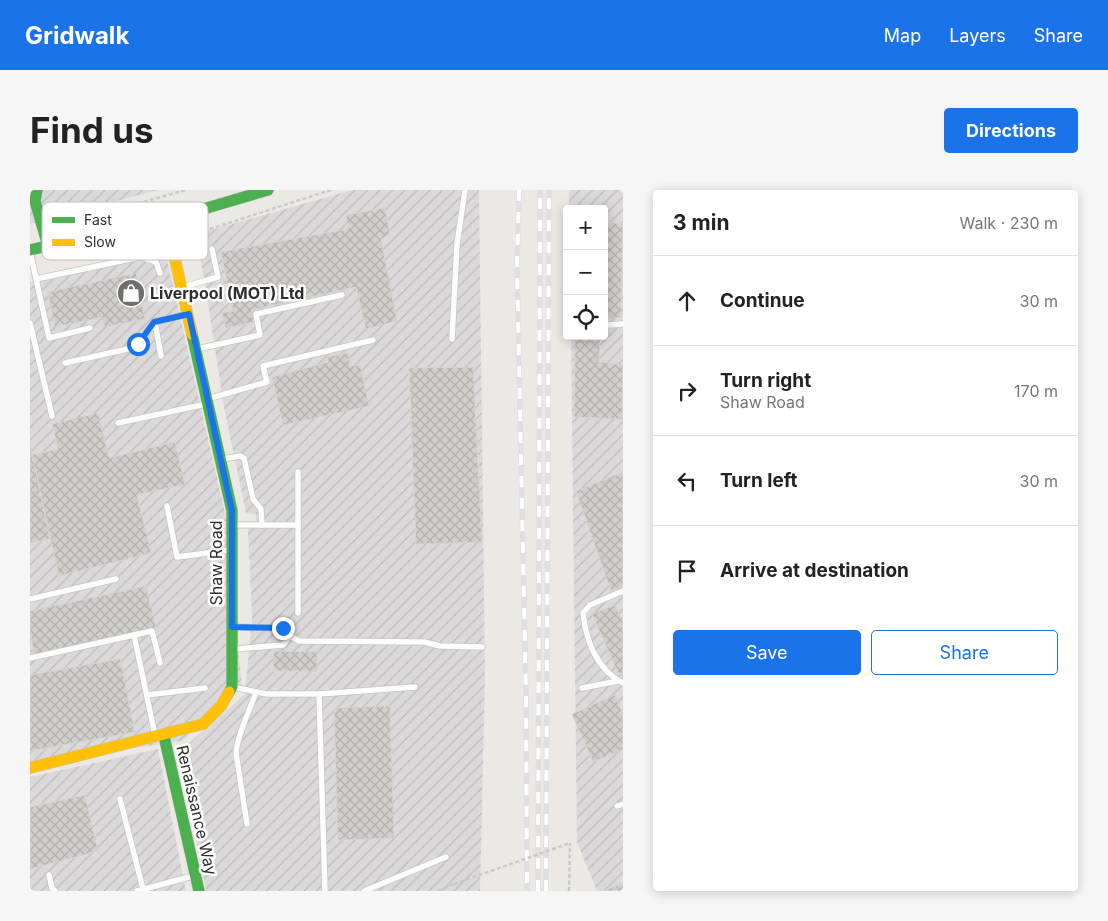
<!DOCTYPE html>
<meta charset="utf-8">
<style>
body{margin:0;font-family:Inter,sans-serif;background:#f6f6f6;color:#222}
.controls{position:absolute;right:15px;top:15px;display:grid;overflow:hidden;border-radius:5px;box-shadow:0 2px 12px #0003}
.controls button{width:45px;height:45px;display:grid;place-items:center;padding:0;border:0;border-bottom:1px solid #e0e0e0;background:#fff;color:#222;font:25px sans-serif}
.stop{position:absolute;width:15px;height:15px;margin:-11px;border:4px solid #1a73e8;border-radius:50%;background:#fff}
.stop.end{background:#1a73e8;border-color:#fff;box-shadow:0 1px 5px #0008}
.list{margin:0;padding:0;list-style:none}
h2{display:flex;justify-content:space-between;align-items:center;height:65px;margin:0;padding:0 20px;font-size:21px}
h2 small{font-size:16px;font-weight:400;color:#767676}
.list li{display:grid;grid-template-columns:32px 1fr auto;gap:15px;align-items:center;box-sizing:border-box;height:90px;padding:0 20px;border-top:1px solid #e0e0e0}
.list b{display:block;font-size:19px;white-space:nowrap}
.list p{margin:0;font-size:16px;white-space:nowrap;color:#767676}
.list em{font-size:16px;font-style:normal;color:#767676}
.actions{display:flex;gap:10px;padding:15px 20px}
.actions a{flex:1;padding:11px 0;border:1px solid #1a73e8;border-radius:5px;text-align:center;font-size:18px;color:#1a73e8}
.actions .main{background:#1a73e8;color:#fff}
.icon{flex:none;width:28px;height:28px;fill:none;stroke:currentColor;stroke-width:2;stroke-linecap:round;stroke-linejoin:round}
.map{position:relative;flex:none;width:593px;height:701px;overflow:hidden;border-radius:5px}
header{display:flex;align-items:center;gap:30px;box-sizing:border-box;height:70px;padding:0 25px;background:#1a73e8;color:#fff}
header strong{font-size:24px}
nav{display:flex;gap:28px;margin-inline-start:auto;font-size:18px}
.intro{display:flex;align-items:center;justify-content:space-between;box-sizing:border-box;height:120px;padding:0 30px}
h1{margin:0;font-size:35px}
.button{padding:12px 22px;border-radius:5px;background:#1a73e8;color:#fff;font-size:18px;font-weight:700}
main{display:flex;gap:30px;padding:0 30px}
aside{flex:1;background:#fff;border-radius:5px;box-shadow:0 2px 12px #0003}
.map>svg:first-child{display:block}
.industrial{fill:url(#industrial-furrows)}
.building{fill:url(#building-cross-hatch);stroke:#d7d4d0}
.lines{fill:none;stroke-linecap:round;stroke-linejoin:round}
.lane-casing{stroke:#c5c4c5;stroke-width:7}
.fast-casing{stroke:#c5c4c5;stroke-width:12}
.slow-casing{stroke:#c5c4c5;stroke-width:12}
.path{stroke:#c9c9c8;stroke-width:2.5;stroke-dasharray:4 2.5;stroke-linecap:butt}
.lane{stroke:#fcfcfb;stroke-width:5.5}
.fast{stroke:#4caf50;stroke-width:11}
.slow{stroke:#ffc107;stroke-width:11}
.rail-casing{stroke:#dfdfe1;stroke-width:5.5}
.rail{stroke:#fff;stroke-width:4;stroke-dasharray:11;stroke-linecap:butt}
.path-bridge{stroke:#c9c9c8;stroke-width:2.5;stroke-dasharray:4 2.5;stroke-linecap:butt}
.route{stroke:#1a73e8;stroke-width:6}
.labels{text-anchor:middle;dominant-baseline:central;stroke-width:5;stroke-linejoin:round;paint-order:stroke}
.poi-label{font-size:16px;font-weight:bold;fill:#2e2e2e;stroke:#fff;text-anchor:start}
.street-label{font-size:16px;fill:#2e2e2e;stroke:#fff}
.key{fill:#fff;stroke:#c0c0c0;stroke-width:1}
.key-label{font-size:14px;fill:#2e2e2e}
</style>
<header>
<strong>Gridwalk</strong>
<nav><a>Map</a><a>Layers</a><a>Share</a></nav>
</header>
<div class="intro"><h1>Find us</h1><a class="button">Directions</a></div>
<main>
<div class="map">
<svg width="593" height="701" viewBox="0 0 593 701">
<defs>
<pattern id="industrial-furrows" width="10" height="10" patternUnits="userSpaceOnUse" patternTransform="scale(1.25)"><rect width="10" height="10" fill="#dcd9db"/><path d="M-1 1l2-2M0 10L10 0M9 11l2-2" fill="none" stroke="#bdbbbc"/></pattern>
<pattern id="building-cross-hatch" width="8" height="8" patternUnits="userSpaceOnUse" patternTransform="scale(1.25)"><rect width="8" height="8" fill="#d1cecb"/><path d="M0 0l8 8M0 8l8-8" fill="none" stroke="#b4b1af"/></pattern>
</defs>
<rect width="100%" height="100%" fill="#ece8e4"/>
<g class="industrial">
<polygon points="0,0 128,0 0,34"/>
<polygon points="322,0 449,0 455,487 450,701 176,701 149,562 215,504 222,427 218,340 226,334 226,324 216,323 194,217 167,44"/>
<polygon points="539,0 593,0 593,701 567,701 547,652 541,146 574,146 574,19 539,19"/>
<polygon points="136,65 195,323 212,496 152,551 0,573 0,92"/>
<polygon points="128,559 156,701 0,701 0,587"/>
</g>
<g class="building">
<polygon points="355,18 360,44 351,49 367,131 336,139 326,97 221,120 224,132 196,138 192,123 203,121 191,62 318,39 316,25"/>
<polygon points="574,32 593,34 591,127 574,129"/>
<polygon points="106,83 115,129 75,137 72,127 25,137 18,102"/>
<polygon points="545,146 570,146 569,172 593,175 592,229 544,227"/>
<polygon points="318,163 320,176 330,175 339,216 253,235 242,187 299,172 297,167"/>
<polygon points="443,177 452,352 386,354 379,178"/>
<polygon points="68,223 79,268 145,252 155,294 107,305 121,363 29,386 2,265 28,259 22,234"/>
<polygon points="0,253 20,349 0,353"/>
<polygon points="593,282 593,396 581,401 546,301"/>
<polygon points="116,396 126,438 5,466 0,442 0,421"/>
<polygon points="585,415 591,428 593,427 593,486 590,487 562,424"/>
<polygon points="244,461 287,462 287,481 243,481"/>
<polygon points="90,469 105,542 0,561 0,485"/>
<polygon points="585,505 593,525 593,559 563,572 542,524"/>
<polygon points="360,516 364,648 308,650 304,518"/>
<polygon points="55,605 68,661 0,679 0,617"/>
<polygon points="593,693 593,701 574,701"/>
</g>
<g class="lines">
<defs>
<g id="lane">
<polyline points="0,61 19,148 60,138"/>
<polyline points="6,89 110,67 126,72 130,83"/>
<polyline points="153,97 188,87 182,59"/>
<polyline points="125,132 131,166"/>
<polyline points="0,133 22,226"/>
<polyline points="578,135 593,134"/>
<polyline points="422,149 427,54 435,0"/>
<polyline points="167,159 230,145 226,124 312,105"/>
<polyline points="35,173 102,158 109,154 125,132 157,124"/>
<polyline points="177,209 237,192 233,176 343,150"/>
<polyline points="88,233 176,214"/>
<polyline points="193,269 210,266 214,268 223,309 231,319 232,335"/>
<polyline points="137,316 147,367 200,360"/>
<polyline points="204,335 268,335 268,282"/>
<polyline points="268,335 268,423"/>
<path d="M593,401L560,415L553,423C556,451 567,480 593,493"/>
<polyline points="0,409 86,389"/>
<polyline points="204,437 253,438 260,446 269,451 394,452 410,456 452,457"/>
<polyline points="104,445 122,441 130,473"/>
<polyline points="204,459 253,455 260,446"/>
<polyline points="0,468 104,445 125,545"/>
<polyline points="202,497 237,504 289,504 385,497"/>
<polyline points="552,498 588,491"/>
<polyline points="289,504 295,701"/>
<polyline points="117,505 175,498"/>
<polyline points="90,609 113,699"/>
<polyline points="587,616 593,614"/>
<path d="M217,634L206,563C207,545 220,520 226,502"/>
<polyline points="19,685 22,698 25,701"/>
<polyline points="107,701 163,686"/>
<polyline points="334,701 416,667"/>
</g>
<g id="fast">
<polyline points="7,0 5,11 18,56"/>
<polyline points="0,60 136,30 238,0"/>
<polyline points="162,144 202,321 202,497 199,502"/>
<polyline points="134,546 169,701"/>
</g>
<g id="slow">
<polyline points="136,30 162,144"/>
<polyline points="0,578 173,534 191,516 199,502"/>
</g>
</defs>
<use href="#lane" class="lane-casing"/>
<use href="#fast" class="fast-casing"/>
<use href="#slow" class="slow-casing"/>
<g class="path">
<polyline points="26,36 156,0"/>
<polyline points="155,47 301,0"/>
<polyline points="111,58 128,54"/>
<polyline points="408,701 424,694"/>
<polyline points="539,701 540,653"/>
</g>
<use href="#lane" class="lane"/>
<use href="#fast" class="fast"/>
<use href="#slow" class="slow"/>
<defs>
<g id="rail">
<polyline points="489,0 487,78 496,506 497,701"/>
<polyline points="508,701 510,0"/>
<polyline points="516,701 519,0"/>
</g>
</defs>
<use href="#rail" class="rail-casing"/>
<use href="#rail" class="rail"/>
<polyline class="path-bridge" points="424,694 540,653"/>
</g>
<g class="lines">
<polyline class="route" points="108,154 124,132 159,124 202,321 202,437 253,438"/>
</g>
<defs>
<symbol id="shop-disc" viewBox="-11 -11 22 22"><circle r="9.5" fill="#706f6e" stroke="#fff"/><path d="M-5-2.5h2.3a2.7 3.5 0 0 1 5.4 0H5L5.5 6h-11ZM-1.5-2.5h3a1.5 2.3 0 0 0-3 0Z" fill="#fff"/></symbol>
</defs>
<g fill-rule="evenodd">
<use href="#shop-disc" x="85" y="87" width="32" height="32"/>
</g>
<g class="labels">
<g class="poi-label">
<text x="120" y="103">Liverpool (MOT) Ltd</text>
</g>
<g class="street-label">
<text transform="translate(186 373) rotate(-90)">Shaw Road</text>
<text transform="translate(167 620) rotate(77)">Renaissance Way</text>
</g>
</g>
<rect x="12" y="12" width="166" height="58" rx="8" class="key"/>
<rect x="22" y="27" width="23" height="6" fill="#4caf50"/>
<rect x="22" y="49" width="23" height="7" fill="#ffc107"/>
<g class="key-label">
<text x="54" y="35">Fast</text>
<text x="54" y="57">Slow</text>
</g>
</svg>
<div class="controls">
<button>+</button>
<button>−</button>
<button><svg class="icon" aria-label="locate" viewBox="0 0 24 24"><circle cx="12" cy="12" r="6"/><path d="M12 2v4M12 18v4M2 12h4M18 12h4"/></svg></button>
</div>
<div class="stop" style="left:108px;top:154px"></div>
<div class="stop end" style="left:253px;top:438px"></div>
</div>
<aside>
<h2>3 min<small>Walk · 230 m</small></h2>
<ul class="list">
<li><svg class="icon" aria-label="ahead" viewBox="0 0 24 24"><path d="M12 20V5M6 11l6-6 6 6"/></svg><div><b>Continue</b></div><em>30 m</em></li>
<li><svg class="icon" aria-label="right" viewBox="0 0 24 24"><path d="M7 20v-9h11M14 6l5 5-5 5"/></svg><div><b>Turn right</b><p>Shaw Road</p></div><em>170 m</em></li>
<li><svg class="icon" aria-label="left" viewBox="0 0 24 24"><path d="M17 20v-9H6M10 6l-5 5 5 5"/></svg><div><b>Turn left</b></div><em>30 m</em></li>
<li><svg class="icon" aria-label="arrive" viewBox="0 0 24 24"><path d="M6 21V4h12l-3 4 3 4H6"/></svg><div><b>Arrive at destination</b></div></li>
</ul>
<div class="actions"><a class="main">Save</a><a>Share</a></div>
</aside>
</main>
